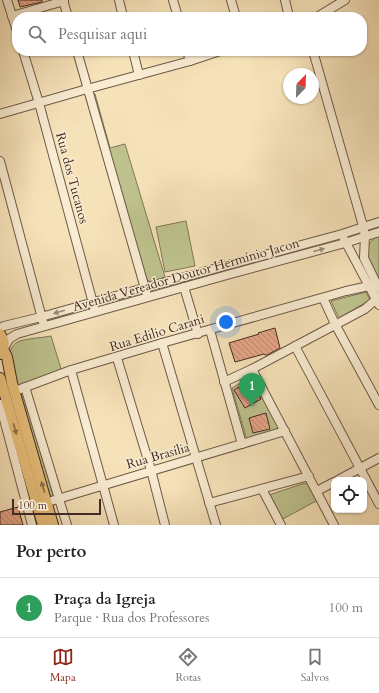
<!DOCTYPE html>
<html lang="pt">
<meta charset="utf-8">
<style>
body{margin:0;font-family:Cardo,serif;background:#f2f2f2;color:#222}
.controls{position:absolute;right:12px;bottom:12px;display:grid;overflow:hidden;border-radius:8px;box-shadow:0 1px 3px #0004}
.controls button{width:36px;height:36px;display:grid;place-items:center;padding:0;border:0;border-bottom:1px solid #e0e0e0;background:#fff;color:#222;font:20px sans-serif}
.compass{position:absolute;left:283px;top:68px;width:36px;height:36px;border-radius:50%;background:#fff;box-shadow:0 1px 3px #0004;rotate:23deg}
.scale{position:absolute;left:12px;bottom:10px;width:89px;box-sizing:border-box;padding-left:4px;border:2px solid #412b22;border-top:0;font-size:11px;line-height:14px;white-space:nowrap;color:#412b22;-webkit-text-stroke:3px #f9ecd2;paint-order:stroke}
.you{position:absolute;left:226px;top:322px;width:14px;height:14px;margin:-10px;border:3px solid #fff;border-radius:50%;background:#1a73e8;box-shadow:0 0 0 6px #1a73e833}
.badge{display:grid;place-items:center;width:26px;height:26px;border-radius:50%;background:#8f2418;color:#fff;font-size:13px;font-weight:700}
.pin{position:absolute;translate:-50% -33px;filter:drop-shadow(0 1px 2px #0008)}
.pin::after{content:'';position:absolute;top:21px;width:14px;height:12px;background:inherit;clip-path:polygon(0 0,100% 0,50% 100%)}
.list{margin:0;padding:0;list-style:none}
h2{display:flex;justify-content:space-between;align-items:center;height:52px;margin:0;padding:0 16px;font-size:17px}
h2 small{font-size:13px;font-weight:400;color:#767676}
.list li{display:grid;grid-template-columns:26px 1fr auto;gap:12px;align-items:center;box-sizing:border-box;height:60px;padding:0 16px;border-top:1px solid #e0e0e0}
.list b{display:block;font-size:15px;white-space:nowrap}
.list p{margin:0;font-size:13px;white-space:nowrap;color:#767676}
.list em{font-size:13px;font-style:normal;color:#767676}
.icon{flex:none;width:22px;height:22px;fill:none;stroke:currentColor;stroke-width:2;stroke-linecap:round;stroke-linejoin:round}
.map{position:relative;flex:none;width:379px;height:525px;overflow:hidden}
.search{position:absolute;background:#fff;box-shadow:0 1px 3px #0004;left:12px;right:12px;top:12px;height:44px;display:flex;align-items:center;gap:10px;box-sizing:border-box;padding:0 14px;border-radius:16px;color:#767676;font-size:15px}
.sheet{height:112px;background:#fff}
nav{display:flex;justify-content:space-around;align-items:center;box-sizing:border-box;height:56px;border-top:1px solid #e0e0e0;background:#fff;font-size:11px;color:#767676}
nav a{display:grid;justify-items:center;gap:2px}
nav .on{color:#8f2418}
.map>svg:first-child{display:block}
.green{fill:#bec38e;stroke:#807758}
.garden{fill:url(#garden-furrows);stroke:#807758}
.building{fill:url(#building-back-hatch);stroke:#412b22}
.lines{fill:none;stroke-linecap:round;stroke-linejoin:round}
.minor-casing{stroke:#6e5948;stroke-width:10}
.major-casing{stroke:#412b22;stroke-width:12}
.minor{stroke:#f9ecd2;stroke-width:8}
.major{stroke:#ebc17c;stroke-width:10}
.oneway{fill:#9d8c7a}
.oneway2{fill:#8e6e4a}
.labels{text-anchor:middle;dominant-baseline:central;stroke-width:3;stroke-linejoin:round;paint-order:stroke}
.street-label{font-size:13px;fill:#412b22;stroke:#f9ecd2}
</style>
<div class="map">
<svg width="379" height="525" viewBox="0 0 379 525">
<defs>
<pattern id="garden-furrows" width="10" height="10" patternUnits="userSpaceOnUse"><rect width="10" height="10" fill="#bec38e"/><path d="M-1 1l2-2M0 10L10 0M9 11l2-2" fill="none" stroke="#9c9f74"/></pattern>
<pattern id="building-back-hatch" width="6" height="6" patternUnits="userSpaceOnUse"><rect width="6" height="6" fill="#e8a78a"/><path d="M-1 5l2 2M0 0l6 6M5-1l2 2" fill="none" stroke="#be8870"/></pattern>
</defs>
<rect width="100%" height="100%" fill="#f6e2b9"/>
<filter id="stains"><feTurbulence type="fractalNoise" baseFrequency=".005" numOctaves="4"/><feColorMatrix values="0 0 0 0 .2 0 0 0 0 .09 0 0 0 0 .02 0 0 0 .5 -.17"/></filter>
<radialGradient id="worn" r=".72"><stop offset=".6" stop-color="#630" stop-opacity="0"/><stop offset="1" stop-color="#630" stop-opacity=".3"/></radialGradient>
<g class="green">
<polygon points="93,94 95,94 110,148 125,144 165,277 150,282 145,277"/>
<polygon points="186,221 195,266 165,272 156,227"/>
<path d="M379,235V281C370,265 358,247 379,235Z"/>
<polygon points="366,292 370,300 339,318 331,301"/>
<path d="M51,336L62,372L16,389C13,375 1,348 20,341C30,338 41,338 51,336Z"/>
<polygon points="251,377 278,424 278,428 276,430 248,439 246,437 232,388"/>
<polygon points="305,483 309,485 318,500 281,520 269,495"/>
</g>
<polygon class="garden" points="21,393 24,395 53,495 53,498 50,500 18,394"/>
<g class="building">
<polygon points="18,0 42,0 42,2 20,7"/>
<polygon points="275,328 280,348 267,355 265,355 264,354 235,362 229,343 259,334 258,333"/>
<polygon points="250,381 261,399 245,408 234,390"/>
<polygon points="266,413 270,429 253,433 249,418"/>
<polygon points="18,507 23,525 0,525 0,512"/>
</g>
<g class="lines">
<defs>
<g id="minor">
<polyline points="7,0 17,31"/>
<polyline points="63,0 68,17"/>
<polyline points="119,0 123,17"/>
<polyline points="173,0 178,17"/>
<polyline points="231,0 236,17"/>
<polyline points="285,0 289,17"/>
<polyline points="12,16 64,1"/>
<polyline points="317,17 345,0"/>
<polyline points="23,51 39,103 94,307"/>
<polyline points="77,51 146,292"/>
<polyline points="133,51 139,75"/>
<polyline points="187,51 190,61"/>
<polyline points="313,51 363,226 365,236 364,258 379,289"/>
<polyline points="0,114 87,89 190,61 220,51"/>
<polyline points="0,161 43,322"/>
<polyline points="344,239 379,305"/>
<polyline points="184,287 198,334"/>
<polyline points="323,298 335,324 379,405"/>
<polyline points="0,328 4,326 41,317 144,288 342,234 379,222"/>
<polyline points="210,330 242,444"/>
<polyline points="162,343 216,525"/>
<polyline points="295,346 379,504"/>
<polyline points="4,348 9,339 17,334 227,275 345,243 379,232"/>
<polyline points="117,358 151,470 165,525"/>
<polyline points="252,369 334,525"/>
<polyline points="71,370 114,525"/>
<polyline points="224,382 252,369 365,309 379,297"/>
<polyline points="25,387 67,525"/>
<polyline points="15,391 71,370 162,343 346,291 369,286 377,286"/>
<polyline points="0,404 32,525"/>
<polyline points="338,480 379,458"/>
<polyline points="262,489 281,525"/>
<polyline points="317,491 334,482"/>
<polyline points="209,503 309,476"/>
<polyline points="41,504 285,431"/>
</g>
<g id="major">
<path d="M0,334C5,341 5,347 0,354"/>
<polyline points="3,349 7,357 12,383 53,525"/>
<polyline points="0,378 43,525"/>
</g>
</defs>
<use href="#minor" class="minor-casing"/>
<use href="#major" class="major-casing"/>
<use href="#minor" class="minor"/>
<use href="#major" class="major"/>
</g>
<defs><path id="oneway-solid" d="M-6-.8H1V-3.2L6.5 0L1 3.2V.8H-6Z"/></defs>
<g class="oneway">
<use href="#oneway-solid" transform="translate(319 250) rotate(-15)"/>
<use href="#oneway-solid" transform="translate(59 312) rotate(164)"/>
</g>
<g class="oneway2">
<use href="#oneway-solid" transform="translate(15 429) rotate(74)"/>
<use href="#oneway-solid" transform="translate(43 487) rotate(-106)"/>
</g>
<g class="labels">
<g class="street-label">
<text transform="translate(72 178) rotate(75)">Rua dos Tucanos</text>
<text transform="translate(186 275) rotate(-16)">Avenida Vereador Doutor Hermínio Jacon</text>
<text transform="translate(157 333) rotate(-17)">Rua Edilio Carani</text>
<text transform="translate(158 456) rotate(-16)">Rua Brasília</text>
</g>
</g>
<rect width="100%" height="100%" filter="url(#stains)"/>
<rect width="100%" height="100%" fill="url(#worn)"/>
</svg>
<div class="controls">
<button><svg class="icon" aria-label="locate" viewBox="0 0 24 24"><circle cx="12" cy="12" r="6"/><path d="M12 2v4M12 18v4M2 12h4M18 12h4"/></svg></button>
</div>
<svg class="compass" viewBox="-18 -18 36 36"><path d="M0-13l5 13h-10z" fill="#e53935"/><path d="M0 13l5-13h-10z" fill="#767676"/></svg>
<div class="scale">100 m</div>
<div class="you"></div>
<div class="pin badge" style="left:252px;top:406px;background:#2e9e5b">1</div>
<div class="search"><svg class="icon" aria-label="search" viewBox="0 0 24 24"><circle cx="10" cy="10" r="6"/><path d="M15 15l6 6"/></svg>Pesquisar aqui</div>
</div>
<section class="sheet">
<h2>Por perto<small></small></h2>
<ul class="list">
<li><span class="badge" style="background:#2e9e5b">1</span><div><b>Praça da Igreja</b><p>Parque · Rua dos Professores</p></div><em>100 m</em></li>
</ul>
</section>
<nav>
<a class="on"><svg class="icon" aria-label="map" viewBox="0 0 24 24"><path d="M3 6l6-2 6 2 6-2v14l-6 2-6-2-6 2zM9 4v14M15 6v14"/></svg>Mapa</a>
<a><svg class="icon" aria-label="directions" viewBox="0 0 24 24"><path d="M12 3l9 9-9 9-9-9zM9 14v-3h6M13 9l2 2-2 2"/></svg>Rotas</a>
<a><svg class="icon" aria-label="saved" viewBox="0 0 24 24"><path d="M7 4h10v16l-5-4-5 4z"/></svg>Salvos</a>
</nav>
